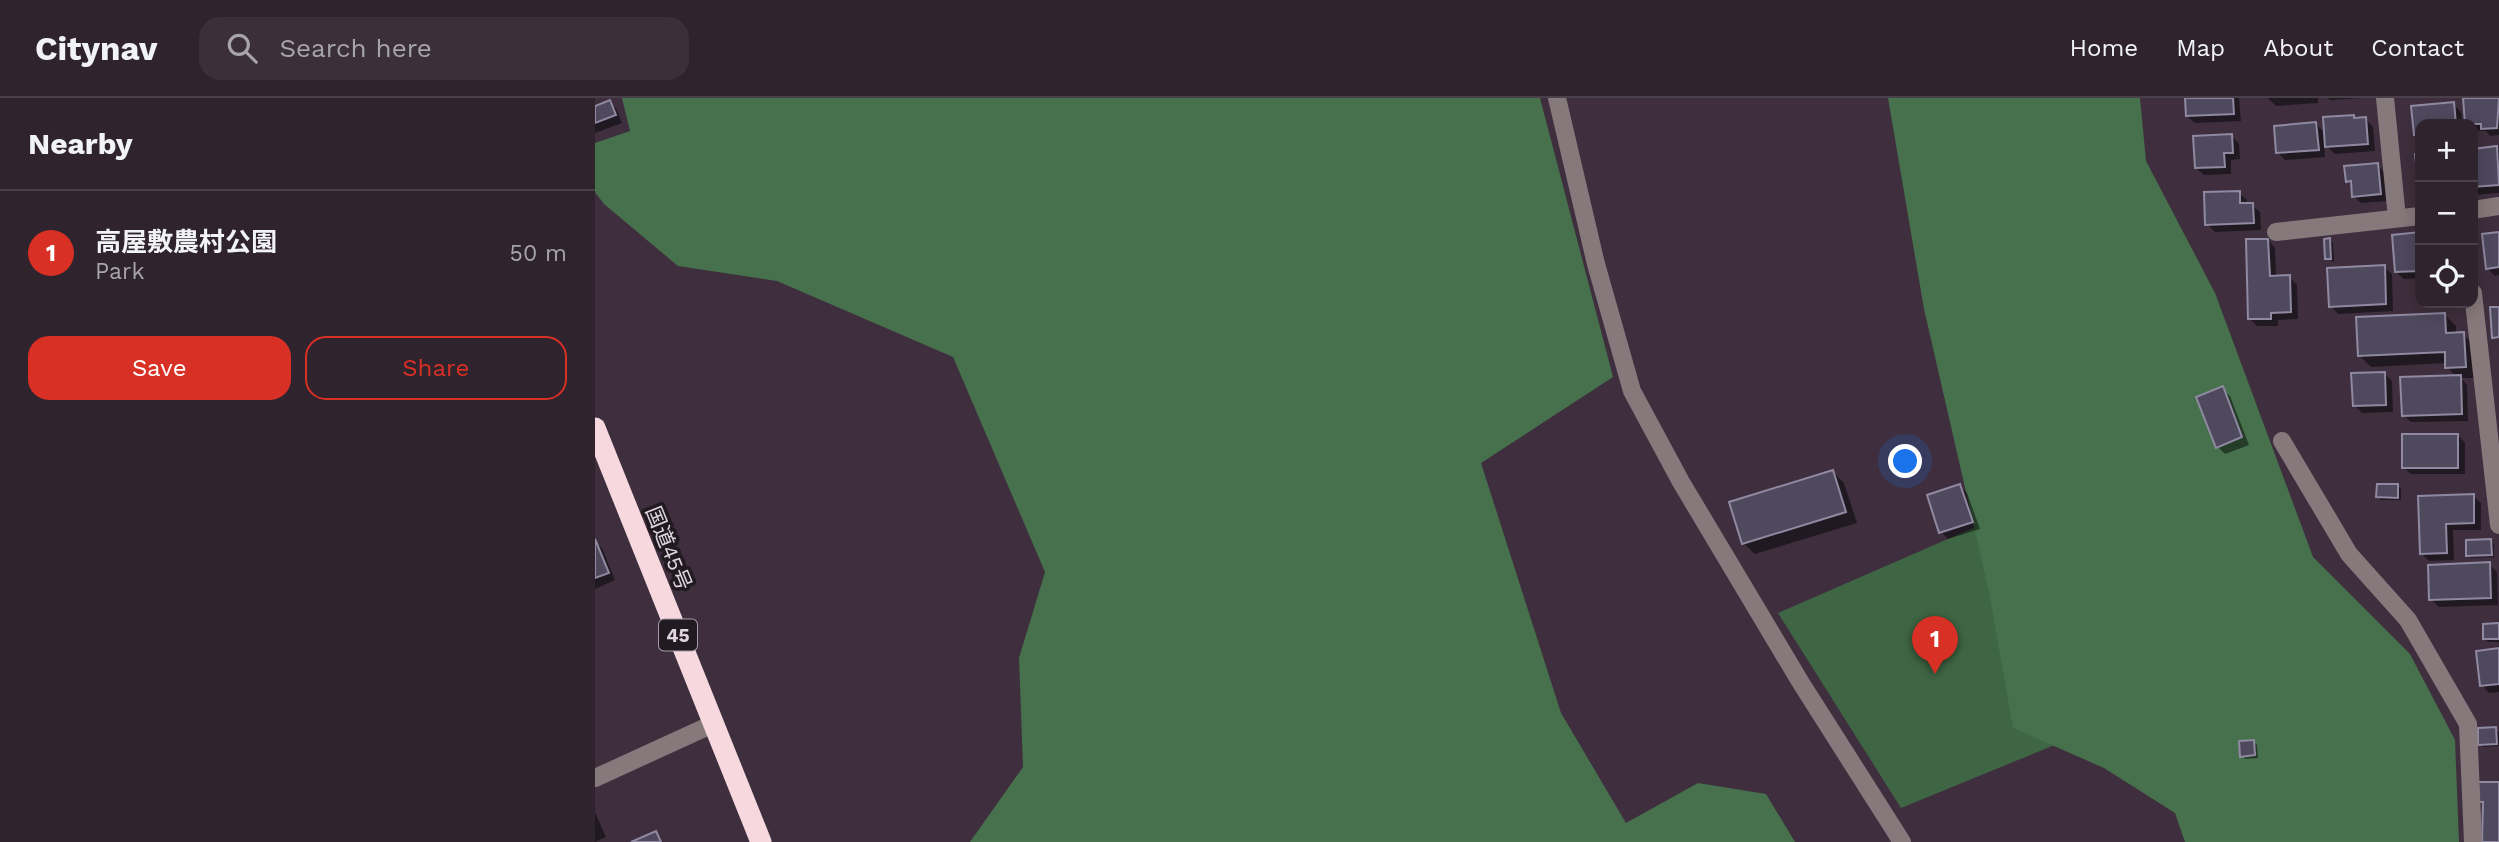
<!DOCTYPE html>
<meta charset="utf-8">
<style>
body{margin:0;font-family:"Work Sans","Noto Sans JP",sans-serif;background:#3b2f3a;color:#f1f3f6}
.controls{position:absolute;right:21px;top:21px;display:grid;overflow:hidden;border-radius:14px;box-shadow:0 4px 18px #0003}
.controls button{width:63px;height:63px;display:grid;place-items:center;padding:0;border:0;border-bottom:2px solid #4a404a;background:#2f232e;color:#f1f3f6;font:35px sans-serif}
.you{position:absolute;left:1311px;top:364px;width:24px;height:24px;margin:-18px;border:5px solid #fff;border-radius:50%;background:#1a73e8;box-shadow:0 0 0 10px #1a73e833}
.badge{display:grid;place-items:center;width:46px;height:46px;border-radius:50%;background:#d93025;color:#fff;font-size:23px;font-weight:700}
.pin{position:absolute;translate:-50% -58px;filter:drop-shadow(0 2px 4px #0008)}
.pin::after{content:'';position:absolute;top:37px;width:24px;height:21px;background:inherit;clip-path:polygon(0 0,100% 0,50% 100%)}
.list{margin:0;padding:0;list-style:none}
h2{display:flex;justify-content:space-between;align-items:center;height:91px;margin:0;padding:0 28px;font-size:30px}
h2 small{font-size:23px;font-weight:400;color:#a7a4aa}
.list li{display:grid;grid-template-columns:46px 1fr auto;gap:21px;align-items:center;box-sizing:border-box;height:126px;padding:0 28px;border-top:2px solid #4a404a}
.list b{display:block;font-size:26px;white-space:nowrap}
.list p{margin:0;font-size:23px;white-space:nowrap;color:#a7a4aa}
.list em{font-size:23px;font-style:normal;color:#a7a4aa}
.actions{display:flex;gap:14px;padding:21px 28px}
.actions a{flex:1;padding:16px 0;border:2px solid #d93025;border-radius:21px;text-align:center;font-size:24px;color:#d93025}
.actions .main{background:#d93025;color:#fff}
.icon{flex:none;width:38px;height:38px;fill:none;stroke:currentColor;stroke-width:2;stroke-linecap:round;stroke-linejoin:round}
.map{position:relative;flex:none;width:1904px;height:744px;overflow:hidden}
header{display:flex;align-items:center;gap:42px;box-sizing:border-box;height:98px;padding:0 35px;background:#2f232e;border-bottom:2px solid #4a404a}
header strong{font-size:33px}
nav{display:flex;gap:38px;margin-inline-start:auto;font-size:24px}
.search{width:490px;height:63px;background:#3b2f3a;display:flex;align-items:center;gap:18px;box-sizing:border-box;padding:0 24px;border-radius:21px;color:#a7a4aa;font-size:26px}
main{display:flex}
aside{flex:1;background:#2f232e}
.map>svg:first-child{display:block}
.green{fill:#3f6644}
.forest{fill:#46714c}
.shadow{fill:#0007}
.building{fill:#4f495e;stroke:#8f89a1;stroke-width:2}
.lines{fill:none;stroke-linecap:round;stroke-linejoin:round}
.minor{stroke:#86797c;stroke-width:18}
.highway{stroke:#f7d8de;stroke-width:21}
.labels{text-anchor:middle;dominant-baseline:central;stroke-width:7;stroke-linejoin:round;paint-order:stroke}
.shield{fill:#211a21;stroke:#a79da6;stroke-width:2}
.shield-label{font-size:19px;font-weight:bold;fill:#e0d5df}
.street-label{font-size:21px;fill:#e0d5df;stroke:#211a21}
</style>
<header>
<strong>Citynav</strong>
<div class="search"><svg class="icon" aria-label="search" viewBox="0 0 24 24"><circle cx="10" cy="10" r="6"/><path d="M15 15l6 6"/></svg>Search here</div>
<nav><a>Home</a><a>Map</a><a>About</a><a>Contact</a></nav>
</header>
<main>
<aside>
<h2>Nearby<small></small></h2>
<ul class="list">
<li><span class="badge">1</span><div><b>高屋敷農村公園</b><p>Park</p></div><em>50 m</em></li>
</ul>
<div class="actions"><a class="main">Save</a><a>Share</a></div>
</aside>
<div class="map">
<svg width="1904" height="744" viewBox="0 0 1904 744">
<rect width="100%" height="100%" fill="#3f2f3e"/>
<polygon class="green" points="1392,424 1484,637 1306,710 1183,515"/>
<g class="forest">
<polygon points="27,0 945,0 1018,279 886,365 966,615 1031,725 1103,685 1171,696 1200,744 375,744 428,669 424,560 450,474 358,259 182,183 83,168 9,106 0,94 0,45 35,33"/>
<polygon points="1293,0 1545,0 1551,63 1620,195 1718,459 1815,556 1860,642 1864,744 1590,744 1580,715 1509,670 1418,630 1394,494 1329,211"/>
</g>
<g class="shadow">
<polygon points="1591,0 1644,0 1646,23 1600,25 1592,18"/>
<polygon points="1673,0 1723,0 1723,5 1681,8"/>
<polygon points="1733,0 1766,0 1735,2"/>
<polygon points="1870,0 1904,0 1904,37 1895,38 1891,33 1878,33 1878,26 1872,26"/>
<polygon points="15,4 22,12 27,25 0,35 0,5 2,9"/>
<polygon points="1858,6 1866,14 1867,26 1825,26 1825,41 1820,36 1818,10"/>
<polygon points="1758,18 1762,22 1771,21 1778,29 1780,53 1740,56 1729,46 1730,59 1690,62 1683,55 1721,26 1731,36"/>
<polygon points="1637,38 1644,46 1645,61 1636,62 1636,76 1609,77 1601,70"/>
<polygon points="1902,50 1904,53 1904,95 1878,97 1878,52"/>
<polygon points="1782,67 1790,75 1792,103 1766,105 1758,98 1758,88 1752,83"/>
<polygon points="1644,95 1652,102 1652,107 1657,107 1665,114 1666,132 1620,134 1612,126"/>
<polygon points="1825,136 1825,180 1809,181 1801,174 1799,138"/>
<polygon points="1904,136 1904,177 1900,178 1892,170"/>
<polygon points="1673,142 1680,150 1681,179 1694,179 1702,187 1703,221 1683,222 1683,228 1662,228 1655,221"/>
<polygon points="1735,142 1738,145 1739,164 1731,160"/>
<polygon points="1789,169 1797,176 1798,213 1743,216 1736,208"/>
<polygon points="1850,217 1861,228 1861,236 1868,236 1879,247 1881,280 1866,280 1872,287 1873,323 1816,324 1808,317 1862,279 1852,269 1852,265 1776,269 1765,258"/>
<polygon points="1789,275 1797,283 1798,314 1767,315 1759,307"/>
<polygon points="1627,291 1635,298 1654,347 1630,356 1623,349"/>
<polygon points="1863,337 1870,345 1870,376 1816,376 1808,369"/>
<polygon points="1238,374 1249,385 1262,425 1160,456 1148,445"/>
<polygon points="1365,388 1372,395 1385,431 1353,441 1346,434"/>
<polygon points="1803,388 1806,391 1806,402 1786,402 1783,398"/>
<polygon points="1878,398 1886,405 1886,432 1858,432 1859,462 1834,463 1826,455 1825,399"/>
<polygon points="1896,443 1899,447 1899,459 1876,460 1873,457"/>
<polygon points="0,444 7,450 20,482 0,491"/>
<polygon points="1894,466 1902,474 1903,507 1844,509 1836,502"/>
<polygon points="1904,527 1904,544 1893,544 1890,541"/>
<polygon points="1904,552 1904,594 1894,595 1887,587"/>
<polygon points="1900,631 1904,634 1904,648 1888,649 1885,646"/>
<polygon points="1659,644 1662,647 1663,660 1650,661 1647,658"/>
<polygon points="0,714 11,739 0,744"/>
</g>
<g class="building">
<polygon points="1590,0 1638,0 1639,16 1591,18"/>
<polygon points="1868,0 1904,0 1902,30 1886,31 1886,26 1870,26"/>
<polygon points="15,2 21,17 0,25 0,8"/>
<polygon points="1859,4 1861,26 1825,26 1825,36 1819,37 1816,8"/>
<polygon points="1759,17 1759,20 1771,19 1773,46 1730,49 1728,19"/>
<polygon points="1721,24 1724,52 1681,55 1679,28"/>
<polygon points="1637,36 1638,55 1629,55 1630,69 1600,70 1598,38"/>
<polygon points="1902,48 1904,87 1878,89 1878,51"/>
<polygon points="1825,55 1825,94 1824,94 1820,56"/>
<polygon points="1783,65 1786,96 1757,99 1756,83 1751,84 1749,68"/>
<polygon points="1645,93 1645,105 1658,105 1659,125 1610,127 1609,94"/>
<polygon points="1825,134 1825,173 1800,174 1797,137"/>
<polygon points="1904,134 1904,169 1891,171 1887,136"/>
<polygon points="1735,140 1736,161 1730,161 1729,141"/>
<polygon points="1651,141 1673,141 1675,178 1695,177 1696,214 1676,215 1676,221 1653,221"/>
<polygon points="1790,167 1791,206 1734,209 1732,170"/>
<polygon points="1895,209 1904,209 1904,239 1897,240"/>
<polygon points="1850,215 1851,235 1869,234 1871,269 1850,270 1850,254 1763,258 1761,219"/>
<polygon points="1790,274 1791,307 1758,308 1756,275"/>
<polygon points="1866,277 1867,316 1807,318 1805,279"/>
<polygon points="1628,288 1647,339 1621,350 1601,299"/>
<rect x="1807" y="336" width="56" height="34"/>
<polygon points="1238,372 1251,414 1147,446 1134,404"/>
<polygon points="1365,386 1378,424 1344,435 1332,397"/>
<polygon points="1782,386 1803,386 1803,400 1781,399"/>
<polygon points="1879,396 1879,425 1851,426 1852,455 1825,456 1823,398"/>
<polygon points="0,441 14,475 0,480"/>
<polygon points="1896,441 1897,457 1871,458 1871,442"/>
<polygon points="1895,464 1896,500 1834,502 1833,467"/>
<polygon points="1904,525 1904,541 1888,541 1888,526"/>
<polygon points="1904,550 1904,586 1885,588 1881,553"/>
<polygon points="1901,629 1902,646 1883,647 1883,630"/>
<polygon points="1659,642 1660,657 1645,659 1644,643"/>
<polygon points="1881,684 1904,684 1904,744 1887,744 1888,704 1881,704"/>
<polygon points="61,733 66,744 36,744"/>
</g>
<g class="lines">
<g class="minor">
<polyline points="962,0 1001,166 1037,293 1086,384 1206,585 1307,744"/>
<polyline points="1790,0 1802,120"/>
<polyline points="1878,112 1904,108"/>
<polyline points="1681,134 1825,118"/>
<polyline points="1878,195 1904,427"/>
<polyline points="1687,343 1754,456 1813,522 1873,626 1878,744"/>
<polyline points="0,680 118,626"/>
</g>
<polyline class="highway" points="0,330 166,744"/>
</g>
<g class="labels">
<rect class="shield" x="64" y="521.5" width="38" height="31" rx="5"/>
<g class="shield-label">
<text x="83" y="537">45</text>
</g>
<g class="street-label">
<text transform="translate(74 450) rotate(68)">国道45号</text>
</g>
</g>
</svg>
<div class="controls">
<button>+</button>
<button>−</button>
<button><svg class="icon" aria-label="locate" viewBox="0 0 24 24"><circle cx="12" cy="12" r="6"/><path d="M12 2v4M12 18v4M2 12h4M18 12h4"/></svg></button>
</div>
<div class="you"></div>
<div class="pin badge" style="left:1340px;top:576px">1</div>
</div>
</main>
